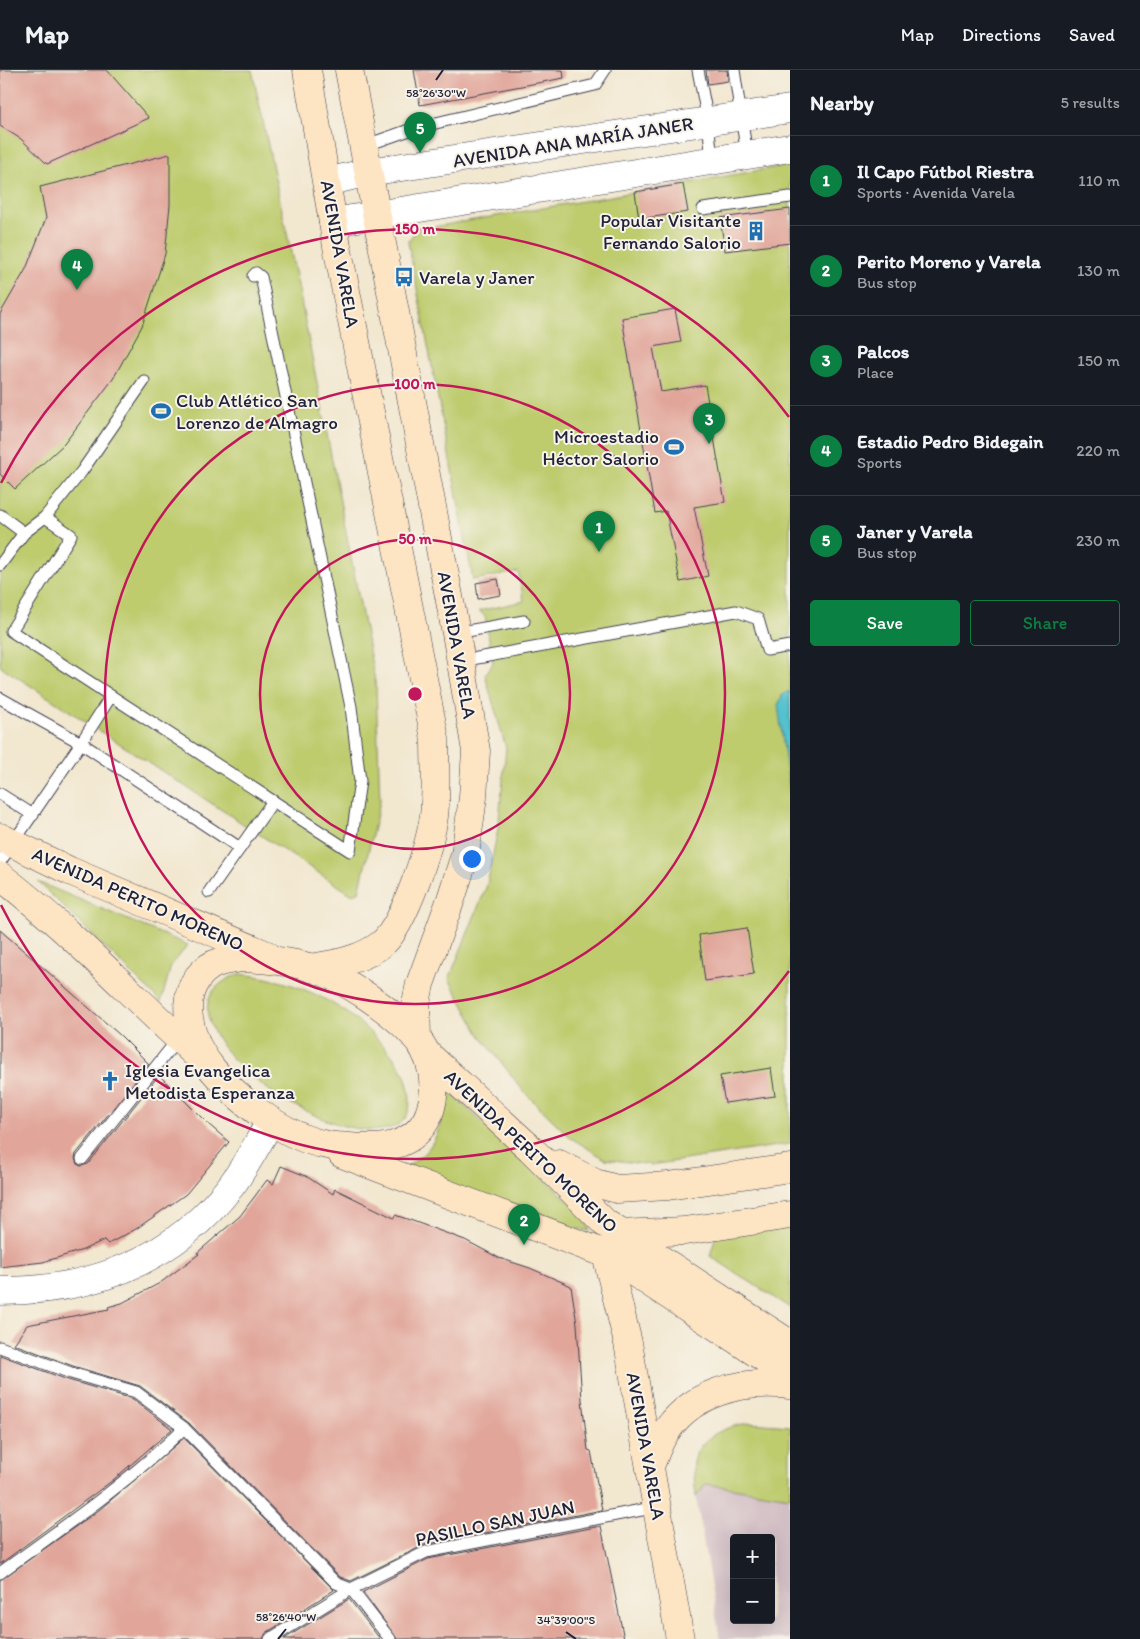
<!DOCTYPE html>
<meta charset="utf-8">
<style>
body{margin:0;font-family:Itim,sans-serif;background:#242831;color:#f1f3f6}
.controls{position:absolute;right:15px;bottom:15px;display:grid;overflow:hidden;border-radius:5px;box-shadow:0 5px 20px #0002}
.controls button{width:45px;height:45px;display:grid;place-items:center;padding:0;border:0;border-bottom:1px solid #363941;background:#171b24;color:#f1f3f6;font:25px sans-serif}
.you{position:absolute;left:471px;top:788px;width:18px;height:18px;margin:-12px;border:4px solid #fff;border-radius:50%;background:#1a73e8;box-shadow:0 0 0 8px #1a73e833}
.badge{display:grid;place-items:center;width:32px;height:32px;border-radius:50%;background:#0b8043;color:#fff;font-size:16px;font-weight:700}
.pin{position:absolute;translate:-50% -41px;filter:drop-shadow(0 1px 2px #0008)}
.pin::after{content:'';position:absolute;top:26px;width:18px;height:15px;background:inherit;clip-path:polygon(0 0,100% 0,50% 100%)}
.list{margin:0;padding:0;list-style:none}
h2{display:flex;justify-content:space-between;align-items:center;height:65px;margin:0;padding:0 20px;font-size:21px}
h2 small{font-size:16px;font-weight:400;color:#9ea1a6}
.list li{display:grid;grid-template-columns:32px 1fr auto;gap:15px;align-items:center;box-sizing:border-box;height:90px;padding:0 20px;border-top:1px solid #363941}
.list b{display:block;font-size:19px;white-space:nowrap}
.list p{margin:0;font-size:16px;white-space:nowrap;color:#9ea1a6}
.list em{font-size:16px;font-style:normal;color:#9ea1a6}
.actions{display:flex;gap:10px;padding:15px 20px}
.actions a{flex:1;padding:11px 0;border:1px solid #0b8043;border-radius:5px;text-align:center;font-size:18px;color:#0b8043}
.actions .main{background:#0b8043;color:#fff}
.map{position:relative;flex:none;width:790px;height:1569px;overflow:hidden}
header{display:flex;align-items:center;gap:30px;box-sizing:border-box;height:70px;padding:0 25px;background:#171b24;border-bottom:1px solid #363941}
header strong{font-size:24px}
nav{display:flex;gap:28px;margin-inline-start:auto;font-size:18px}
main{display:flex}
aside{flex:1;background:#171b24}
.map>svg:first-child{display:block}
.industrial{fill:#d2bec5;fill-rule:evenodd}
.green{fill:#becc6e;stroke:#707754}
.water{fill:#54c1ce;stroke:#3b7284}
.building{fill:#e1a59a}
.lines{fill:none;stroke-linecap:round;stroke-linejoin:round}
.service-casing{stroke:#414051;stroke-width:13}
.tertiary-casing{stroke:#414051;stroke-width:29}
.secondary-casing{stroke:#414051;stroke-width:29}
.service{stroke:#fff;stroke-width:11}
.tertiary{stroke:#fff;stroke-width:28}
.secondary{stroke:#fde5c4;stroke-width:28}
.ticks{fill:none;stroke:#22223b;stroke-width:2}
.ring{fill:none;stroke:#c2185b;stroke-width:2.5}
.labels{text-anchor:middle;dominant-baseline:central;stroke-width:4;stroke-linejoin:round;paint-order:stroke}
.street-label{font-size:19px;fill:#22223b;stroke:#f7f3e8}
.poi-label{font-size:19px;fill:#22223b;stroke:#f7f3e8;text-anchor:start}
.ticks-label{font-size:12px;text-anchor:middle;fill:#22223b;stroke:#f7f3e8;stroke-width:4;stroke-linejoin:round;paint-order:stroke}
.centre{fill:#c2185b;stroke:#f7f3e8;stroke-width:2.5}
.ring-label{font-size:15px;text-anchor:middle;font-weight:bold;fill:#c2185b;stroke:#f7f3e8;stroke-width:4;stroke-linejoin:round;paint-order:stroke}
</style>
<header>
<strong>Map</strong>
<nav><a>Map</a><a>Directions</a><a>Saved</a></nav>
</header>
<main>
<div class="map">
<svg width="790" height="1569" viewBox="0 0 790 1569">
<rect width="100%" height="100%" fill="#f7f3e8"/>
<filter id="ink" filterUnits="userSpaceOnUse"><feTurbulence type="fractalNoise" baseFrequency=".02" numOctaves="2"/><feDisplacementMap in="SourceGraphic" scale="10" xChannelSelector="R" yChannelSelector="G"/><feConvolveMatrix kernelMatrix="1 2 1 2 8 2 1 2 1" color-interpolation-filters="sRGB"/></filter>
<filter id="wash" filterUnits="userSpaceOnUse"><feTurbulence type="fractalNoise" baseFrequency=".0096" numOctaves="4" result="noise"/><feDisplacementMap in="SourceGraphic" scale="20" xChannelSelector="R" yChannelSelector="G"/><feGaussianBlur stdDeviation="1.12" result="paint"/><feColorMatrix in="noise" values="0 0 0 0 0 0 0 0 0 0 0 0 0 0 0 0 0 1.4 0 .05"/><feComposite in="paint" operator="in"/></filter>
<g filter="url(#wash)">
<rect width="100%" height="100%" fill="#f2e7cf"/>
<path class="industrial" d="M706,1414L790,1427V1569H720L696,1427ZM734,1468H771V1550H734Z"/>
<g class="green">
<polygon points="0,0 252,0 298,215 376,616 380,731 359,822 351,824 0,596"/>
<polygon points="790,95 790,1074 651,1095 605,1089 571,1068 524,1022 480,965 449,909 487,815 498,759 506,678 485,605 493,593 485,546 479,541 524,531 518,502 473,510 408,172 416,160"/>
<polygon points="38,812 188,875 171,896 161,932"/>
<path d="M239,904C280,908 318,921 351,946C369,960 402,990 407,1012C421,1063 381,1065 344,1056C320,1049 293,1036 272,1022C236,999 167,930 239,904Z"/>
<path d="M447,1020L581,1142L590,1161L555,1155L403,1099C442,1075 438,1060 447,1020Z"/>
<polygon points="790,1156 790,1238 710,1186 716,1165"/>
<path d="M750,1353L790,1356V1427L706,1414L696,1427C695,1415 692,1398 695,1387C702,1365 730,1355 750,1353Z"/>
</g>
<polygon class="water" points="790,621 790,725 778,635 783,624"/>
<g id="blocks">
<g class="building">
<polygon points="0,0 107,0 149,48 47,94 21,69 0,56"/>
<polygon points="414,0 563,0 564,8 420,35"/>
<polygon points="706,0 727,0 728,11 708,14"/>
<polygon points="170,84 170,135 165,184 142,256 113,309 64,374 15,419 0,404 0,244 26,199 46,148 40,117"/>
<polygon points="683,114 688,142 639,149 635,122"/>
<polygon points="790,139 790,173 725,181 720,148"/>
<polygon points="675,239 681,272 653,277 661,322 705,315 725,432 694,437 708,506 680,512 666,441 655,443 622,248"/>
<polygon points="498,509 501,525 478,529 476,513"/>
<polygon points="747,858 754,904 705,911 699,865"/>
<polygon points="0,860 121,966 149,994 76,1084 75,1088 77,1094 81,1096 88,1094 159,1005 207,1053 229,1072 186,1124 136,1159 108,1174 104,1170 83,1180 43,1192 0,1197"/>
<polygon points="771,998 775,1026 725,1033 720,1006"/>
<polygon points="281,1096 306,1106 333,1124 335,1119 394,1148 395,1145 410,1150 465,1170 499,1188 530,1198 571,1216 577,1254 582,1330 588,1380 591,1381 602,1440 424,1475 351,1511 340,1507 189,1353 140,1316 73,1296 14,1274 27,1255 109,1239 108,1237 122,1233 160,1213 199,1184 197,1183 240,1146 267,1110 273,1114"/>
<polygon points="0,1285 68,1310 133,1329 172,1359 113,1410 0,1494"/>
<polygon points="184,1368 334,1520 266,1563 263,1569 0,1569 0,1510 99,1440"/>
<polygon points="601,1456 624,1569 397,1569 363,1522 428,1489"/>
<polygon points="349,1529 380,1569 284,1569"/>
</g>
</g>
</g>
<g filter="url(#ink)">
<use href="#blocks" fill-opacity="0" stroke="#414051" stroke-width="1"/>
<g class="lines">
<defs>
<g id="service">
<polyline points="698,0 708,51 712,90"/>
<polyline points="734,0 747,85"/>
<polyline points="364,76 415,58 595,15 605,0"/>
<polyline points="703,139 790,127"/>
<polyline points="0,445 24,463"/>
<polyline points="45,447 71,465 11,561 273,731"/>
<polyline points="0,495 24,463 45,447 82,401 144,311"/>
<polyline points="456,563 524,551"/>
<polyline points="461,591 736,541 758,549 767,580 790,576"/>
<polyline points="0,628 81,673 111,626"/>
<polyline points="0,724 33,745"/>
<polyline points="0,792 81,673 240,778 273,731 350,781 360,711 351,637 261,207 256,203 253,206"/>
<polyline points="209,822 240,778"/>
<polyline points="82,1089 178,969"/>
<polyline points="0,1277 71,1303 136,1322 184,1358 336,1513 351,1519 390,1569"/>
<path d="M0,1503C63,1457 128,1413 184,1358"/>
<polyline points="270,1569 351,1519 426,1482 657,1437"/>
</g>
<g id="tertiary">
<polyline points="327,112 368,102 790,39"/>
<polyline points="333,152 790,78"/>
<path d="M0,1221C93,1221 173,1191 231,1116C246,1096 258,1072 271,1051"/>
</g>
<g id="secondary">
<path d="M307,0L337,176L435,669C435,694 437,721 434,746C430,775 405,853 383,873C362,890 336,894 311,898"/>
<polyline points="349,0 456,563 476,681 473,727 465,785 451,829 420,914 416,933 417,969"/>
<polyline points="0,767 70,801 267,885"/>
<path d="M0,806C72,861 133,928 200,988"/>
<path d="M242,888C265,889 287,891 309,897C342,906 396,943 418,970C440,997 441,1052 406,1070C384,1082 359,1077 336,1076C292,1073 241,1033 213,1000C190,972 173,922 209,897C219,890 231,890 242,888Z"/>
<polyline points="426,983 531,1079 605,1153 790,1274"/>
<polyline points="342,1084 606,1184 790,1305"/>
<polyline points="559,1094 595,1113 617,1119 668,1116 790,1098"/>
<polyline points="619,1164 685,1161 790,1145"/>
<polyline points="606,1184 628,1273 680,1569"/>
<path d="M650,1396C654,1387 657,1377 662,1368C689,1321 741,1310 790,1315"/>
</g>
</defs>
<use href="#service" class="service-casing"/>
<use href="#tertiary" class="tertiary-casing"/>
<use href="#secondary" class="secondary-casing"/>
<use href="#service" class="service"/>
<use href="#tertiary" class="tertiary"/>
<use href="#secondary" class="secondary"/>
</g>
</g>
<path class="ticks" d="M436,10L443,0M566,1562L576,1569M278,1569L286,1559"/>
<g class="ring">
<circle cx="415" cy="624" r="155"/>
<circle cx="415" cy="624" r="310"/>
<path d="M789 901A465 465 0 0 1 1 835M1 413A465 465 0 0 1 789 347"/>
</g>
<defs>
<symbol id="building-bare" viewBox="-9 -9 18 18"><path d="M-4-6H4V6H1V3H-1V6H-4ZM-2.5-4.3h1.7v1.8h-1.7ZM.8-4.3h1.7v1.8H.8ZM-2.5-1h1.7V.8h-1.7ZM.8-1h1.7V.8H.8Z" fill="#1f6fb2" stroke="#f7f3e8" stroke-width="2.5" paint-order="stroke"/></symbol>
<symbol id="bus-bare" viewBox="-9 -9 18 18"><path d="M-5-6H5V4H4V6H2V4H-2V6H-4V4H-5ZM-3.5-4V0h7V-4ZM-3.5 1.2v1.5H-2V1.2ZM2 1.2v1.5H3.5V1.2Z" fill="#1f6fb2" stroke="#f7f3e8" stroke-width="2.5" paint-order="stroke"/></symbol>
<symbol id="stadium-bare" viewBox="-9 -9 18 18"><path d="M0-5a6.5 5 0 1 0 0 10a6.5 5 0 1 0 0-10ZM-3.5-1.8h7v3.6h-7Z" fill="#1f6fb2" stroke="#f7f3e8" stroke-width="2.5" paint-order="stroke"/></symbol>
<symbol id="church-bare" viewBox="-9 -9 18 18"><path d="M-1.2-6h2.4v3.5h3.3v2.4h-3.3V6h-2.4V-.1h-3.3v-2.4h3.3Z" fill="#1f6fb2" stroke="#f7f3e8" stroke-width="2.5" paint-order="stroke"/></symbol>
</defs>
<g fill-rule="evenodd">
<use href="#building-bare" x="742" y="147" width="28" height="28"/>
<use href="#bus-bare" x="390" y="193" width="28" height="28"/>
<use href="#stadium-bare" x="147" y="327" width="28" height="28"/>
<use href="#stadium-bare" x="660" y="363" width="28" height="28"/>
<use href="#church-bare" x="96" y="997" width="28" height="28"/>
</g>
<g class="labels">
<g class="street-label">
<text transform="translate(573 72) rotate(-9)">AVENIDA ANA MARÍA JANER</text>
<text transform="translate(340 184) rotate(80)">AVENIDA VARELA</text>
<text transform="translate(457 575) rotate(80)">AVENIDA VARELA</text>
<text transform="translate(138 829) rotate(24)">AVENIDA PERITO MORENO</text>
<text transform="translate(531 1081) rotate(43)">AVENIDA PERITO MORENO</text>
<text transform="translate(646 1376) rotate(80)">AVENIDA VARELA</text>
<text transform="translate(495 1453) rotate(-12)">PASILLO SAN JUAN</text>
</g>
<g class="poi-label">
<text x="741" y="150" text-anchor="end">Popular Visitante<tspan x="741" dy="22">Fernando Salorio</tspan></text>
<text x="419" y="207">Varela y Janer</text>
<text x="176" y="330">Club Atlético San<tspan x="176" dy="22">Lorenzo de Almagro</tspan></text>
<text x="659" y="366" text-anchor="end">Microestadio<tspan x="659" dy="22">Héctor Salorio</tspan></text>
<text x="125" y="1000">Iglesia Evangelica<tspan x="125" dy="22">Metodista Esperanza</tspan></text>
</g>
</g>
<g class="ticks-label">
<text x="436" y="27">58°26'30"W</text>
<text x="286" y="1551">58°26'40"W</text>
<text x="566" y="1554">34°39'00"S</text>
</g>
<circle cx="415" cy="624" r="8" class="centre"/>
<g class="ring-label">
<text x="415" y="164">150 m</text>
<text x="415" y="319">100 m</text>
<text x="415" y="474">50 m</text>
</g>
</svg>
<div class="controls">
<button>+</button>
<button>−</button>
</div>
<div class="you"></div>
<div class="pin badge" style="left:599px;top:482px">1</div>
<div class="pin badge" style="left:524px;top:1175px">2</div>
<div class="pin badge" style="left:709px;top:374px">3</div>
<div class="pin badge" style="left:77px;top:220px">4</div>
<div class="pin badge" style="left:420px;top:83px">5</div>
</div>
<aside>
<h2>Nearby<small>5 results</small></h2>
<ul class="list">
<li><span class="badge">1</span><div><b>Il Capo Fútbol Riestra</b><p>Sports · Avenida Varela</p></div><em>110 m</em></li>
<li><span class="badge">2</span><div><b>Perito Moreno y Varela</b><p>Bus stop</p></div><em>130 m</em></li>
<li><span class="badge">3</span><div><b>Palcos</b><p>Place</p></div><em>150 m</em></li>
<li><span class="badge">4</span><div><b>Estadio Pedro Bidegain</b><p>Sports</p></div><em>220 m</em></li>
<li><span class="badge">5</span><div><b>Janer y Varela</b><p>Bus stop</p></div><em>230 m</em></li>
</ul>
<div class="actions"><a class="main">Save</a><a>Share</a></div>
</aside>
</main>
